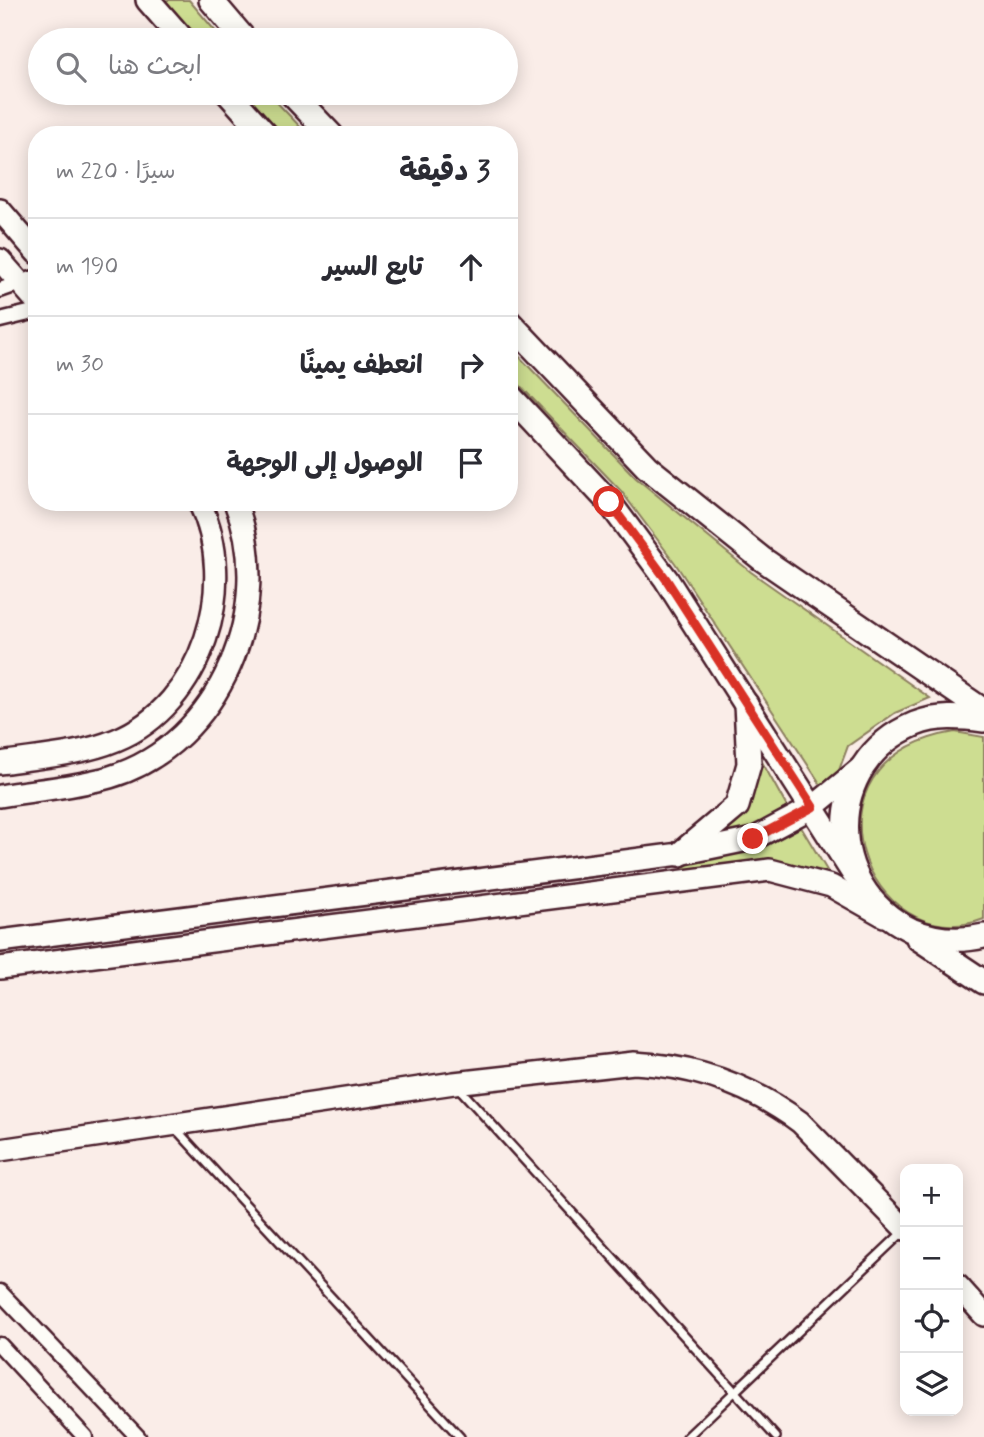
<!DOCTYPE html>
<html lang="ar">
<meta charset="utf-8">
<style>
body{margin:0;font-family:Mynerve,"Playpen Sans Arabic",sans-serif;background:#f7f7f7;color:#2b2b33;direction:rtl}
.controls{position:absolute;right:21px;bottom:21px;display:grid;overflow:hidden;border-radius:14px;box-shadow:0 4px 18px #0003}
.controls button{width:63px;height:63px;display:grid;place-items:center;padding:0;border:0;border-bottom:2px solid #e1e1e2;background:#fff;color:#2b2b33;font:35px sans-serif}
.stop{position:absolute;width:21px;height:21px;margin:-16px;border:5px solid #d93025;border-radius:50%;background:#fff}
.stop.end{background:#d93025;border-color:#fff;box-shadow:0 2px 7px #0008}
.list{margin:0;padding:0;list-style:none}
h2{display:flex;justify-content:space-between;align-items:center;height:91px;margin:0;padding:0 28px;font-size:30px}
h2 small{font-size:23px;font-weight:400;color:#7c7c81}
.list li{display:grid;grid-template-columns:46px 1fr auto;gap:21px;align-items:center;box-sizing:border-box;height:98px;padding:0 28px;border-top:2px solid #e1e1e2}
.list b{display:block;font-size:26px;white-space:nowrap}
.list em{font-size:23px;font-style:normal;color:#7c7c81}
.icon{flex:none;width:38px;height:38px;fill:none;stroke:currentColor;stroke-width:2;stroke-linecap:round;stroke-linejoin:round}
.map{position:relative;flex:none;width:984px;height:1437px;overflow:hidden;direction:ltr}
.search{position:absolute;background:#fff;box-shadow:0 4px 18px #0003;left:28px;top:28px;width:490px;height:77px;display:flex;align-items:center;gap:18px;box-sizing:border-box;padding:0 24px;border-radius:38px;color:#7c7c81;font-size:26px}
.panel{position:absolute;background:#fff;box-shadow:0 4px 18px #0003;left:28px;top:126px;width:490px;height:385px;border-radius:28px;direction:rtl}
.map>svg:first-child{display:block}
.green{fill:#cddd91;stroke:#8c7e5e;stroke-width:2}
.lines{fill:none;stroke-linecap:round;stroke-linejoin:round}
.lane-casing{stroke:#4a1f2b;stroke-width:12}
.street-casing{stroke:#4a1f2b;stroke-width:19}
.secondary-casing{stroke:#4a1f2b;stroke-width:26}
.primary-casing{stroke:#4a1f2b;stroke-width:28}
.lane{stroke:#fdfcf7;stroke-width:7}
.street{stroke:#fdfcf7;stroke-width:14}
.secondary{stroke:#fdfcf7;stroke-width:21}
.primary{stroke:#fdfcf7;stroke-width:23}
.route{stroke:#d93025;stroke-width:9}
</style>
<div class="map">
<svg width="984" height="1437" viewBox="0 0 984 1437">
<rect width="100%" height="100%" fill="#faede8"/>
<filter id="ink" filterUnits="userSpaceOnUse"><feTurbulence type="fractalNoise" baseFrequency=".0143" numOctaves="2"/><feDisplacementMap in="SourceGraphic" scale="14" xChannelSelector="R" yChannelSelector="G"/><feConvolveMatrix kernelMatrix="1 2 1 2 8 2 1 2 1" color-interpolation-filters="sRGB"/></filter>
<g filter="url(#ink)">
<g class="green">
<polygon points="165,0 189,0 223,40 200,40"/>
<polygon points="245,93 268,93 308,135 283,135"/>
<polygon points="509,346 636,478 751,572 930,698 895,713 848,746 829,797 675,563 621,491 509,374"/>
<path d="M955,732L984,737V919C870,963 787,760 955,732Z"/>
<polygon points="761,760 787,807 750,829 723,834 747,811"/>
<polygon points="801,827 828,872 769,860 683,873 682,862 760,849"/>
</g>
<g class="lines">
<defs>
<g id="lane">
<polyline points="457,1086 776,1437"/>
<polyline points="174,1127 460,1437"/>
<polyline points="687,1437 905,1230"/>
</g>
<g id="street">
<polyline points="0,290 37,277"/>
<polyline points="0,320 37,311"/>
<polyline points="0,1292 138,1437"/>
<polyline points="0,1345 85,1437"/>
</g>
<g id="secondary">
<polyline points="0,210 37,253"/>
<polyline points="0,260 37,302"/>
<path d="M0,763C38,757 80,755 116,740C203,705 240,584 199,502"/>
<path d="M0,796C36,790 75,787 110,777C221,744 277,605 235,502"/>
<polyline points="0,941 680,854 753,839 813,807 863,766"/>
<polyline points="0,968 770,870 831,886 884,916"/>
<path d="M0,1150L454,1083L634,1063C696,1066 750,1085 800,1122L905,1229"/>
<polyline points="958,1286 984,1315"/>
</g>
<g id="primary">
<polyline points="148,0 183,40"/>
<polyline points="211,0 245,40"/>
<polyline points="228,93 266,135"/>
<polyline points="291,93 331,135"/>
<polyline points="509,322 647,467 762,559 984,711"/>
<polyline points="509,395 609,502 666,579 854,874"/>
<path d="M984,720C961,717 937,715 915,724C823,762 823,888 911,930C935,940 959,942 984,936"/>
<polyline points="680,854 737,806 749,764 746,704"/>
<polyline points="918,938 984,982"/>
</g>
</defs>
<use href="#lane" class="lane-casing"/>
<use href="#street" class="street-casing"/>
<use href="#secondary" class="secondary-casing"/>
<use href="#primary" class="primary-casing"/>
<use href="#lane" class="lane"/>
<use href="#street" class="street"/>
<use href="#secondary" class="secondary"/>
<use href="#primary" class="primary"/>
</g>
</g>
<g class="lines" filter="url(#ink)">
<polyline class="route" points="609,502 666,579 813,807 753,839"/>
</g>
</svg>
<div class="controls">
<button>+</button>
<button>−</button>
<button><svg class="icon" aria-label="locate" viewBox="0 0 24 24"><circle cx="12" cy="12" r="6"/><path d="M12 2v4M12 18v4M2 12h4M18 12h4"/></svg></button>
<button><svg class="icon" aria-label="layers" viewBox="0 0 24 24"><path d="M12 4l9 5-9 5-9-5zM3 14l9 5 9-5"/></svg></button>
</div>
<div class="stop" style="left:609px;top:502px"></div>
<div class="stop end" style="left:753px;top:839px"></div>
<div class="search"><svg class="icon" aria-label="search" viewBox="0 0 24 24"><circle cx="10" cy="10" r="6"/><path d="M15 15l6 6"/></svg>ابحث هنا</div>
<section class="panel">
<h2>3 دقيقة<small>سيرًا · 220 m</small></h2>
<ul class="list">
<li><svg class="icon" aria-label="ahead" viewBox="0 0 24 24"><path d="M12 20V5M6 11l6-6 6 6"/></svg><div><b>تابع السير</b></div><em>190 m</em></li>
<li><svg class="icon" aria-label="right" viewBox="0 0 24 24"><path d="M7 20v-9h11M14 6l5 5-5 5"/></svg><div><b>انعطف يمينًا</b></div><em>30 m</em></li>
<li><svg class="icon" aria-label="arrive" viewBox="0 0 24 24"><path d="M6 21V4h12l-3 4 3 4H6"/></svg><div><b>الوصول إلى الوجهة</b></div></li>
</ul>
</section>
</div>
